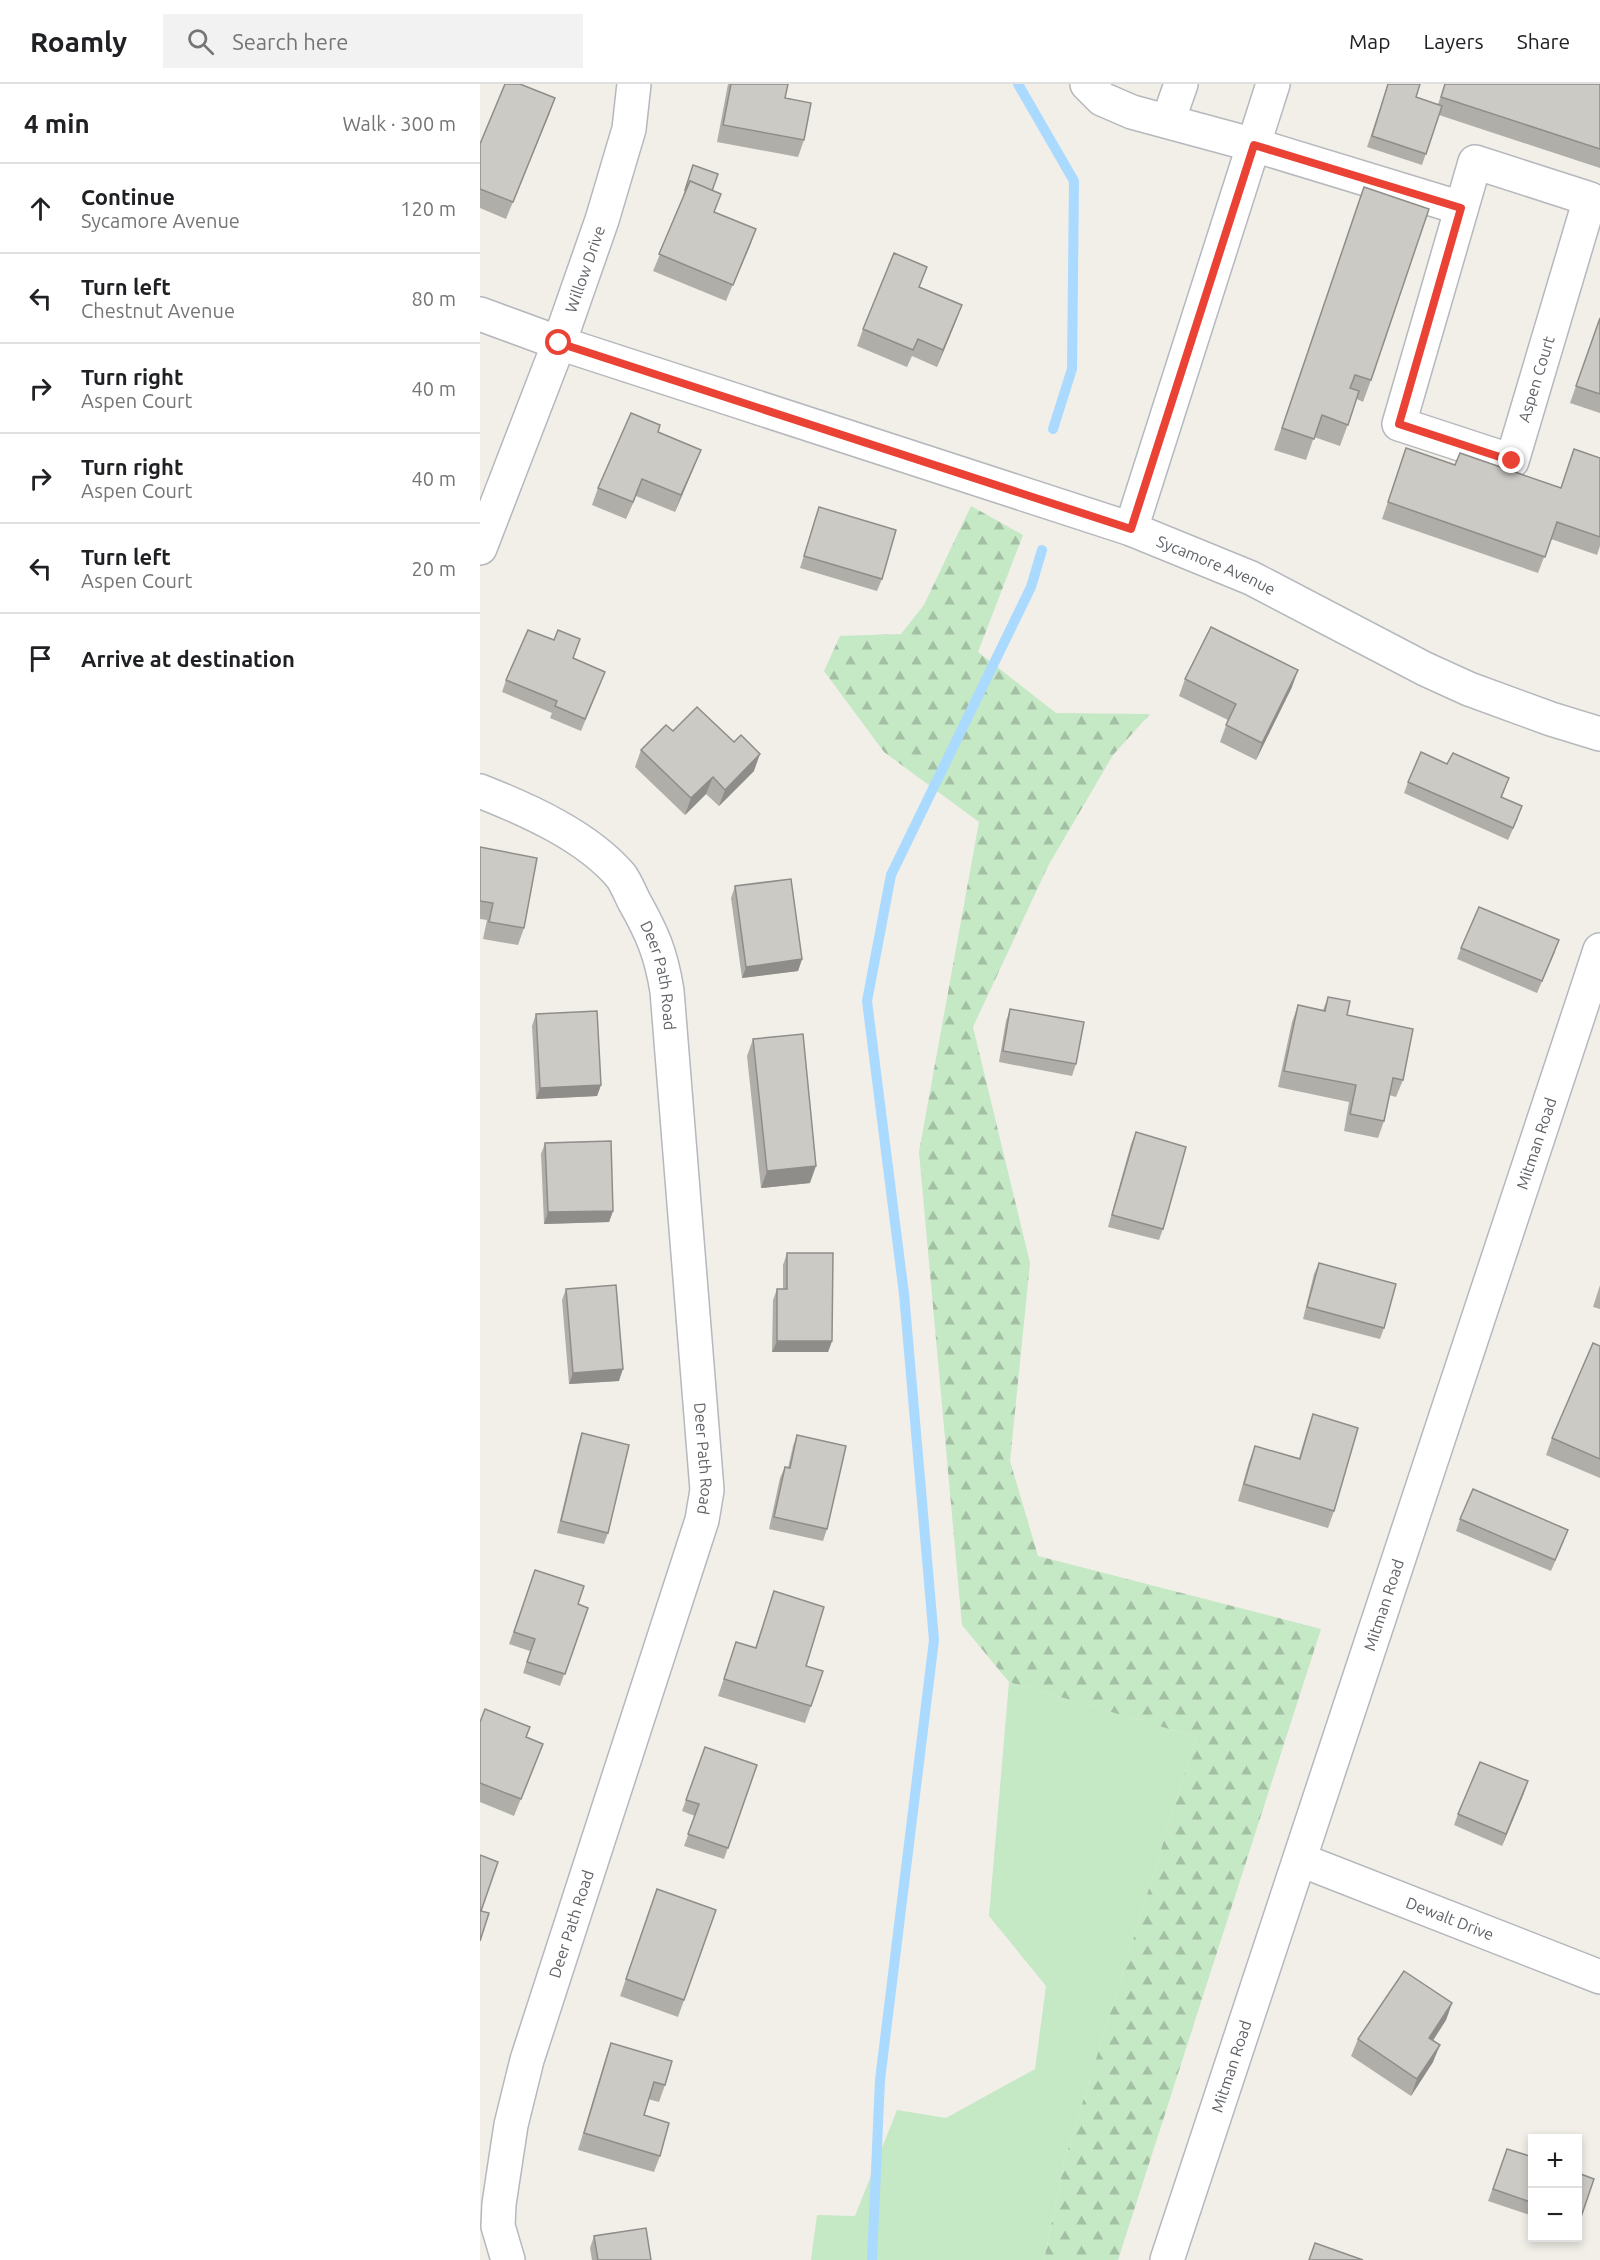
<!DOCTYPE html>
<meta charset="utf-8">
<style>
body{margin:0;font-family:Ubuntu,sans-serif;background:#f2f2f2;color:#202124}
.controls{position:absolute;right:18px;bottom:18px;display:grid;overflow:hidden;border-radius:0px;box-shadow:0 3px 9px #0003}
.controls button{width:54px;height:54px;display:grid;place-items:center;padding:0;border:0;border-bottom:2px solid #e0e0e0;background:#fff;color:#202124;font:30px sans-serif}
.stop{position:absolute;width:18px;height:18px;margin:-14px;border:4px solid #ea4335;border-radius:50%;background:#fff}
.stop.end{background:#ea4335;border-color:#fff;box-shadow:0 2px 6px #0008}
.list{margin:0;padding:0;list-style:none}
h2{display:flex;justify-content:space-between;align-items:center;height:78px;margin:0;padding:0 24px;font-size:26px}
h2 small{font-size:20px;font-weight:400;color:#757577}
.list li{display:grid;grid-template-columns:39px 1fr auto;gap:18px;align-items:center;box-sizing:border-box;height:90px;padding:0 24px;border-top:2px solid #e0e0e0}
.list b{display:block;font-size:22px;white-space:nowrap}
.list p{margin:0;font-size:20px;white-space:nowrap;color:#757577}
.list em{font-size:20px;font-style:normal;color:#757577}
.icon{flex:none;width:33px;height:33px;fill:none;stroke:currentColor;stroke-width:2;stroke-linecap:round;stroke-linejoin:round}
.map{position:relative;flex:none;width:1120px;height:2176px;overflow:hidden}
header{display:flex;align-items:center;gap:36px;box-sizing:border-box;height:84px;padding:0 30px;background:#fff;border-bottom:2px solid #e0e0e0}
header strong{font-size:28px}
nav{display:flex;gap:33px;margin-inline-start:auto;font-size:21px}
.search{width:420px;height:54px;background:#f2f2f2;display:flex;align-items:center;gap:15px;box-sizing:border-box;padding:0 21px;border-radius:0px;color:#757577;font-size:22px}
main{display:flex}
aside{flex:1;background:#fff}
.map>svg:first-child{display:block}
.grass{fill:#c5e8c5}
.forest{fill:url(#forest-firs)}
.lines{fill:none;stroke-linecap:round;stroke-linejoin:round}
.stream{stroke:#aadaff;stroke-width:10}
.minor-casing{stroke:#b5b8bc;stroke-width:36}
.minor{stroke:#fff;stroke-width:33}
.wall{fill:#afaea9}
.shaded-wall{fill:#8f8d8a}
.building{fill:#cccac5;stroke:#8f8d8a;stroke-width:1.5}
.route{stroke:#ea4335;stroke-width:8}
.labels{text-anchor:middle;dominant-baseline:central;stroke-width:4.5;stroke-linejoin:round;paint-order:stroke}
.street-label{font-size:16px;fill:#5f6368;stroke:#fff}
</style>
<header>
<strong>Roamly</strong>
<div class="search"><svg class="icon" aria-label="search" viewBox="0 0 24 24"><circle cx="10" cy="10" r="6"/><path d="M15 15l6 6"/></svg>Search here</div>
<nav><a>Map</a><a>Layers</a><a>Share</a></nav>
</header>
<main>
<aside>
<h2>4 min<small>Walk · 300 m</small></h2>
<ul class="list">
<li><svg class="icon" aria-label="ahead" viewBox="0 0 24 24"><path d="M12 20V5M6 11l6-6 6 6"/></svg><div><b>Continue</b><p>Sycamore Avenue</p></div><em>120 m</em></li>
<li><svg class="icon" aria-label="left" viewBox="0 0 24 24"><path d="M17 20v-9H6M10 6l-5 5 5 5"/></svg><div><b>Turn left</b><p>Chestnut Avenue</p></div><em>80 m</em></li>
<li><svg class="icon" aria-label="right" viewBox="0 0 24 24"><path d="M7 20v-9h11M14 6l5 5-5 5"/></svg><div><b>Turn right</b><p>Aspen Court</p></div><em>40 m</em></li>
<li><svg class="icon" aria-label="right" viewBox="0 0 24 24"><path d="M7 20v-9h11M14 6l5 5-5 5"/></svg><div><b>Turn right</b><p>Aspen Court</p></div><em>40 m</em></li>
<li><svg class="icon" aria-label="left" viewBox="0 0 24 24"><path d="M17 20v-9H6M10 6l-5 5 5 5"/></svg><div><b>Turn left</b><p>Aspen Court</p></div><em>20 m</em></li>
<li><svg class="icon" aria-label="arrive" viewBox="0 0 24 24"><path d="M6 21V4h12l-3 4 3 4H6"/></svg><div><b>Arrive at destination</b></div></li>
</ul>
</aside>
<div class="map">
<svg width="1120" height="2176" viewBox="0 0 1120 2176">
<defs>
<pattern id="forest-firs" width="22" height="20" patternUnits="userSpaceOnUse" patternTransform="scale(1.5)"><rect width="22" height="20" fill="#c5e8c5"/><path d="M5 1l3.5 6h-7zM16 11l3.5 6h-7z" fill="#a3c0a4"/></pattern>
</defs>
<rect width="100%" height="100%" fill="#f1efe8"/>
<polygon class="grass" points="529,1598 716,1653 585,2075 564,2176 331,2176 337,2131 375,2132 417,2026 466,2034 555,1985 566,1902 509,1832"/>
<polygon class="forest" points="491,422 543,451 498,568 576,629 670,630 633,671 568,782 493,943 550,1179 530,1377 558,1472 841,1545 638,2176 564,2176 585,2075 716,1653 529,1598 482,1541 439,1068 499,738 404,668 344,587 360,552 421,550 444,521"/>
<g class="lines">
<g class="stream">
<polyline points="538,0 594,97 592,285 573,345"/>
<polyline points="392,2176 400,1996 454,1556 424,1210 387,917 411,791 551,503 562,466"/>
</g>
<defs>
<g id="minor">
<polyline points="607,0 622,15 652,28 774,61 981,124"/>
<polyline points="688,37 701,0"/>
<polygon points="995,78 1110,115 1032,377 919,340"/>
<path id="s1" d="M0,230L79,259L651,445L771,494L945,585L989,605L1071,635L1120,650"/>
<polyline points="651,445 793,0"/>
<path id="s2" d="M0,464L79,259L122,136L149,45L154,0"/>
<path id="s3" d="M0,707C48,726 107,752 141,792C146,799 150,809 154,817C172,849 181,869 187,907L227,1406L222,1436L47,1976L31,2041L19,2120L18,2142L28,2176"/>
<path id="s4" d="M821,1776L1120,1893"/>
<path id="s5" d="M687,2176L1120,866"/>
</g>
</defs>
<use href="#minor" class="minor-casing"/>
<use href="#minor" class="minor"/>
</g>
<g class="wall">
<polygon points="248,0 308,0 305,14 324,56 318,73 237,58"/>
<polygon points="908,0 936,13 958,20 965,0 1120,0 1120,84 959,31 942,81 887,63"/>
<polygon points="75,14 26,135 0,124 0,60"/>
<polygon points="213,81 232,107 235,128 276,145 246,217 173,187 204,112 203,112"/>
<polygon points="884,103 891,296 883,318 877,315 860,362 834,353 826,376 794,366"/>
<polygon points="439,203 476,237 457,283 432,272 427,283 377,262 383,245"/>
<polygon points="1120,234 1120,329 1090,319"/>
<polygon points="178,348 221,366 214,383 195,428 156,412 146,435 112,421 118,404"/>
<polygon points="926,364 975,381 1080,404 1120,374 1120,462 1117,471 1071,455 1058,489 902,435"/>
<polygon points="339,423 402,495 397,507 320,484"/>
<polygon points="93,574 121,599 101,647 70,634 72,629 22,608 26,596"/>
<polygon points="705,595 812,603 776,676 740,658 748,636 699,612"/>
<polygon points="193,647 274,687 239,722 226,710 205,731 155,683 161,666"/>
<polygon points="928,698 1025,705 1022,713 1038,734 1028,756 924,709"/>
<polygon points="0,763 44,844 38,861 3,855 7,836 0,835"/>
<polygon points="255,802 322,875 318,887 262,894 251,814"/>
<polygon points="981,864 1075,868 1057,909 977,875"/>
<polygon points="848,913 867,931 923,996 916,1013 909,1011 904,1037 898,1054 864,1047 869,1018 798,1003 812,938 818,921 843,926"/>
<polygon points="530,925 596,980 592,992 519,978 526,937"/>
<polygon points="56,930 121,1001 117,1012 56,1015 52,942"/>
<polygon points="273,955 330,1099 281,1104 267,972"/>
<polygon points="656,1048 683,1145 679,1156 628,1143 651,1060"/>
<polygon points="65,1059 133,1127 129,1138 64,1140 61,1070"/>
<polygon points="307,1169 352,1257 348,1268 292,1268 293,1216 297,1205 303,1205 303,1181"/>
<polygon points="839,1179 904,1244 900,1255 823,1235 834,1190"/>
<polygon points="1120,1201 1120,1225 1113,1223"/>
<polygon points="86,1205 139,1297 89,1300 82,1216"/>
<polygon points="1120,1262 1120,1394 1066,1371 1072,1354"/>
<polygon points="833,1330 854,1427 848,1444 758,1417 769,1378 775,1362 819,1374 827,1347"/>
<polygon points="102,1349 128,1449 124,1460 77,1449 98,1361"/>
<polygon points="317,1351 347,1445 343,1457 289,1445 300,1394 305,1383 308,1384 313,1362"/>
<polygon points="980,1435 1084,1457 1071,1487 976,1447"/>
<polygon points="55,1486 98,1520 108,1524 80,1602 43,1589 50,1567 29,1560"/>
<polygon points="294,1507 326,1582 331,1622 325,1639 238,1612 256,1558 275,1564"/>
<polygon points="0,1638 46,1653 63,1660 34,1732 0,1718"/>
<polygon points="225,1663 277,1681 244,1775 204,1762 215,1732 202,1727"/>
<polygon points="1044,1709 1022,1762 974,1741 978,1730"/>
<polygon points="177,1805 236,1826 198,1933 140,1912"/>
<polygon points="972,1919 966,1936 953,1957 953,1978 931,2012 871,1972 878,1955"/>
<polygon points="131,1959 185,2001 179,2018 168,2015 164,2031 180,2072 174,2088 98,2066 125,1976"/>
<polygon points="1027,2065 1053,2073 1053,2132 1008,2117"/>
<polygon points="114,2152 171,2176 112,2176 110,2164"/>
</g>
<g class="shaded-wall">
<polygon points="75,14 69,31 26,135 33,118"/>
<polygon points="276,145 270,162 246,217 253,201"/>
<polygon points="482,221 476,237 457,283 463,266"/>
<polygon points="221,366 214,383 195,428 201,411"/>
<polygon points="162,395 156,412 146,435 153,418"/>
<polygon points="818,586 812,603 776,676 782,659"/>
<polygon points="280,670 274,687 239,722 245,706"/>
<polygon points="233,693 226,710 205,731 211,714"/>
<polygon points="322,875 318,887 262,894 266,883"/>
<polygon points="121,1001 117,1012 56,1015 60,1004"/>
<polygon points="336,1082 330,1099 281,1104 287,1087"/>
<polygon points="133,1127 129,1138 64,1140 68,1128"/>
<polygon points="297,1257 352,1257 348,1268 292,1268"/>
<polygon points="143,1285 139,1297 89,1300 93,1289"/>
<polygon points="1048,1697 1044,1709 1022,1762 1026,1750"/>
<polygon points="972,1919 966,1936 943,1971 949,1954"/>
<polygon points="960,1961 953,1978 931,2012 937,1995"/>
</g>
<g class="building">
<polygon points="25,0 40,0 75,14 33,118 0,105 0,60"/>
<polygon points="251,0 308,0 305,14 331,19 324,56 243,41"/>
<polygon points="908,0 940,0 936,13 962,22 946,70 892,52"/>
<polygon points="965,0 1120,0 1120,65 961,13"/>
<polygon points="213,81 238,90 232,107 210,97 206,106 205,106"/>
<polygon points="210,97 241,110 234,128 276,145 253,201 179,170"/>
<polygon points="884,103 949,125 891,296 875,291 870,304 879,307 868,341 842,331 834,355 802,344"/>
<polygon points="414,169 447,183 439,203 482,221 463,266 438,255 433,266 383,245"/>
<polygon points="1120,234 1120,310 1096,302"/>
<polygon points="151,329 180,341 178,348 221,366 201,411 162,395 153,418 118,404"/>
<polygon points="926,364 975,381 980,369 1081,404 1094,365 1120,374 1120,453 1077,438 1065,473 908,418"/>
<polygon points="339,423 416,446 402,495 324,472"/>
<polygon points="731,543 818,586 782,659 746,641 756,620 705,595"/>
<polygon points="48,546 74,556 78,546 100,555 93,574 125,588 105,635 75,622 77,617 26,596"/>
<polygon points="217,623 254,658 261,651 280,670 245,706 233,693 211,714 161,666 186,641 193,647"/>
<polygon points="941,668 967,680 973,669 1029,694 1021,713 1042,722 1033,744 928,698"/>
<polygon points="0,763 57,774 44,844 9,838 13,819 0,817"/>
<polygon points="311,795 322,875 266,883 255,802"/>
<polygon points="999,823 1079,856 1062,897 981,864"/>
<polygon points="848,913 870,917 867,931 933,945 923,996 913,994 904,1037 870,1030 876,1001 804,987 818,921 845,927"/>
<polygon points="530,925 604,938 596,980 523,967"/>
<polygon points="117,927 121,1001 60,1004 56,930"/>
<polygon points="323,950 336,1082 287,1087 273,955"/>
<polygon points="656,1048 706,1063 683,1145 632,1131"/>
<polygon points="131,1057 133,1127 68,1128 65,1059"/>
<polygon points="307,1169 353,1169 352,1257 297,1257 297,1205 307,1205"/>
<polygon points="839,1179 916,1200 904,1244 827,1223"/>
<polygon points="136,1201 143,1285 93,1289 86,1205"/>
<polygon points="1113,1259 1120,1262 1120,1375 1072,1354"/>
<polygon points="833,1330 878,1344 854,1427 764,1400 775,1362 820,1375"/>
<polygon points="102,1349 149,1361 128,1449 81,1437"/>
<polygon points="317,1351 366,1362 347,1445 294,1433 305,1383 310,1384"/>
<polygon points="993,1405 1088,1446 1075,1476 980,1435"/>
<polygon points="55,1486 104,1502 98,1520 108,1524 85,1590 47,1578 55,1555 34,1548"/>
<polygon points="294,1507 344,1523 326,1582 343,1587 331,1622 244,1595 256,1558 276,1564"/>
<polygon points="5,1625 50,1643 46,1653 63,1660 41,1715 0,1699 0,1638"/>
<polygon points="225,1663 277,1681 248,1764 208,1750 219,1720 206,1716"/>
<polygon points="1000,1678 1048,1697 1026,1750 978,1730"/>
<polygon points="0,1771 18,1778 1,1827 9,1829 0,1857"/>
<polygon points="177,1805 236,1826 204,1916 146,1895"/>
<polygon points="924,1887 972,1919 949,1954 960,1961 937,1995 878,1955"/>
<polygon points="131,1959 192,1977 185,2001 174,1998 164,2031 189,2039 180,2072 104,2049"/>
<polygon points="1027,2065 1053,2073 1053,2119 1013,2105"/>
<polygon points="1098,2089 1114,2095 1100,2136 1098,2135"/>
<polygon points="166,2144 171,2176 118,2176 114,2152"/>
<polygon points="835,2159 883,2176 829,2176"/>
</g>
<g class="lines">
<polyline class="route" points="79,259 651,445 774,61 981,124 919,340 1032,377"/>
</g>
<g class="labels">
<g class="street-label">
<text stroke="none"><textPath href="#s2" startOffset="298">Willow Drive</textPath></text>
<text transform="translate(1056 295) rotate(-73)">Aspen Court</text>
<text stroke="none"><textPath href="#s1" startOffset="778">Sycamore Avenue</textPath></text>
<text stroke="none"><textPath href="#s3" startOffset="274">Deer Path Road</textPath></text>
<text stroke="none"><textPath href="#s5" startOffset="1176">Mitman Road</textPath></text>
<text stroke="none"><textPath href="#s3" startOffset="760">Deer Path Road</textPath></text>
<text stroke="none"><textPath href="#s5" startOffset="690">Mitman Road</textPath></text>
<text stroke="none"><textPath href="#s4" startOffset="160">Dewalt Drive</textPath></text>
<text transform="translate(91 1840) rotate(-72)">Deer Path Road</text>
<text stroke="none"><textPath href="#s5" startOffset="204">Mitman Road</textPath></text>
</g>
</g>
</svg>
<div class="controls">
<button>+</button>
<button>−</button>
</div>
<div class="stop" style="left:79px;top:259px"></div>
<div class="stop end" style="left:1032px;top:377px"></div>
</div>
</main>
